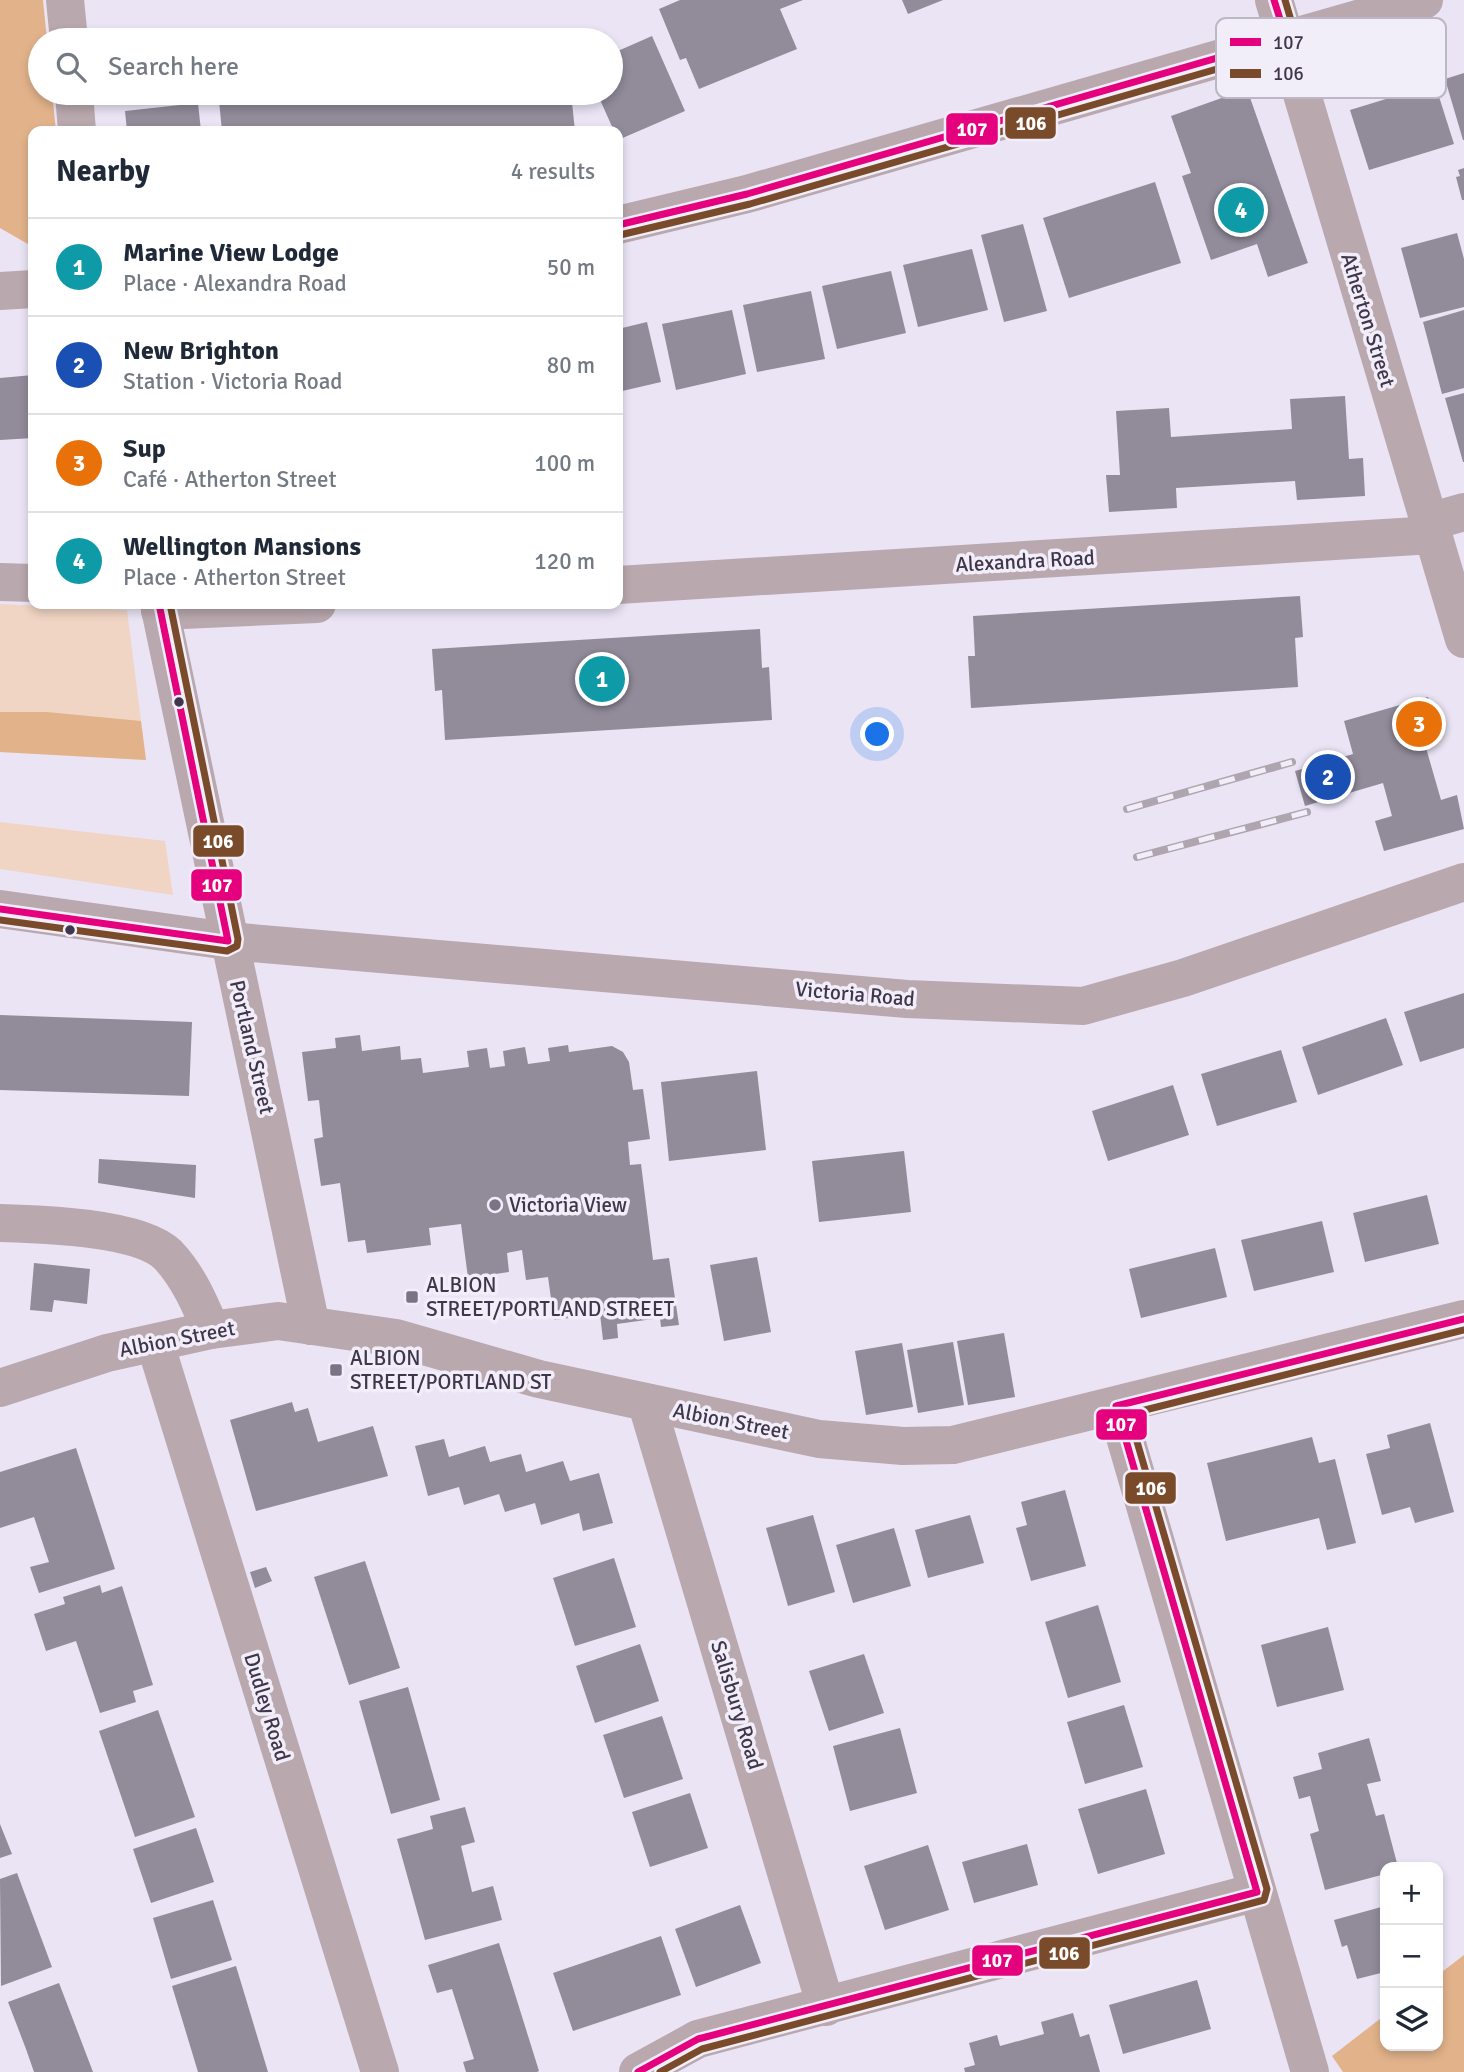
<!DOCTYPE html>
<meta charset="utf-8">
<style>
body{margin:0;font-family:Signika,sans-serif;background:#f6f6f7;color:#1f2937}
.controls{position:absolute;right:21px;bottom:21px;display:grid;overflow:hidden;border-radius:14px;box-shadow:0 4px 10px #0003}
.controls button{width:63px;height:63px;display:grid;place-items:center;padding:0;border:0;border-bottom:2px solid #e0e1e3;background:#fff;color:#1f2937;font:35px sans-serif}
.you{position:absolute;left:878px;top:735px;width:24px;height:24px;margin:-18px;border:5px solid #fff;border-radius:50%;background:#1a73e8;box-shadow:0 0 0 10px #1a73e833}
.badge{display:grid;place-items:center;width:46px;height:46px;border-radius:50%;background:#7b7386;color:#fff;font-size:23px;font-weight:700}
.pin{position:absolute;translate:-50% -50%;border:4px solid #fff;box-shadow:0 2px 7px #0006}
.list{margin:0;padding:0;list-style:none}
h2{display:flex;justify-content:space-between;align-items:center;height:91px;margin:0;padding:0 28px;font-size:30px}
h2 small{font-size:23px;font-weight:400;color:#747a83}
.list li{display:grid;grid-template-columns:46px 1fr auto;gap:21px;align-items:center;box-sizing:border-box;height:98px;padding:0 28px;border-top:2px solid #e0e1e3}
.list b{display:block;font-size:26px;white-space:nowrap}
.list p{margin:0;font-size:23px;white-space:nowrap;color:#747a83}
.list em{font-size:23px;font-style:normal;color:#747a83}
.icon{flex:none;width:38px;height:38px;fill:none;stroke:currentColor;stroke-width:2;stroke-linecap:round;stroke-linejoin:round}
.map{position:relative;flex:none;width:1464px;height:2072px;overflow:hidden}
.search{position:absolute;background:#fff;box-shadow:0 4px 10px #0003;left:28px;top:28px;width:595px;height:77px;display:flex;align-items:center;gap:18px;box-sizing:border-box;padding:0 24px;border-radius:38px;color:#747a83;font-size:26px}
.panel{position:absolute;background:#fff;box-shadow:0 4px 10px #0003;left:28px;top:126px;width:595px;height:483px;border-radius:14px}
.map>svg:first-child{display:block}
.green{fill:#f1d5c4}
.forest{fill:#e2b38b}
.building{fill:#918b9a}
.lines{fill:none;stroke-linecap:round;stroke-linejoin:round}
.minor{stroke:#b9a8ae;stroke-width:38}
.tertiary{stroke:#b9a8ae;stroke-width:38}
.rail-casing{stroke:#afa5ae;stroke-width:8}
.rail{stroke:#f2eef9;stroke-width:5;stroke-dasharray:16;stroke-linecap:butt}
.bus-1-casing{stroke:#f2eef9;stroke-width:12}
.bus-2-casing{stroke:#f2eef9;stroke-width:12}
.bus-1{stroke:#e5007d;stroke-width:7}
.bus-2{stroke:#7a4b2a;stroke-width:7}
.bus-dot{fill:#3f364b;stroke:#f2eef9;stroke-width:2.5}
.poi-dot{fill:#7b7386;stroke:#f2eef9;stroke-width:2.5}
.labels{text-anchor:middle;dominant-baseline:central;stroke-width:7;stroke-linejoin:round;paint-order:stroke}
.street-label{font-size:21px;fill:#3f364b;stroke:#f2eef9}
.poi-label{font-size:21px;fill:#3f364b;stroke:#f2eef9;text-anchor:start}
.key{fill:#f2eef9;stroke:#bcb7c5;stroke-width:2}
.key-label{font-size:19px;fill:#3f364b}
.line-badge{stroke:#f2eef9;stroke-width:2.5}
.badge-label{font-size:19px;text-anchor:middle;font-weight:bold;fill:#fff}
</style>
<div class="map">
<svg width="1464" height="2072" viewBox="0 0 1464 2072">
<rect width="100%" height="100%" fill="#eae4f5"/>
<g class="green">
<polygon points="0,604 127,610 146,760 0,752"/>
<polygon points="0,822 165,841 173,895 0,869"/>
</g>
<g class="forest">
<polygon points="0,0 43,0 47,40 40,40 40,93 52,93 56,131 33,131 33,247 0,228"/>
<polygon points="0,712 47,712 141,721 146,760 0,752"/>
<polygon points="1464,1955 1464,2072 1343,2072 1332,2056 1385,2015 1385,2046 1438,2046 1438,1975"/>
</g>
<g class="building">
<polygon points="680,0 803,0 780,9 797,49 699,89 686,58 680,60 659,9"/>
<polygon points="902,0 943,0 908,14"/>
<polygon points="652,36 685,111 618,140 618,131 614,131 597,93 611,93 611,54"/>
<polygon points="1464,73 1464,140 1463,140 1445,79"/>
<polygon points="1435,84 1454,144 1369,170 1350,110"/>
<polygon points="1247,89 1308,263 1268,277 1257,244 1211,260 1182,176 1191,173 1171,116"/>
<polygon points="244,93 283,93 284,100 362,93 571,93 575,131 222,131 219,101 245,100"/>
<polygon points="198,103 201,131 127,131 125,111"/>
<polygon points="1464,168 1464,200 1462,200 1456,177 1460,176 1458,170"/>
<polygon points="1155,182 1181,263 1069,298 1043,218"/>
<polygon points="1023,224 1047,311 1004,322 981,235"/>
<polygon points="1457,233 1464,259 1464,307 1420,318 1401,248"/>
<polygon points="972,249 988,310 918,327 903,265"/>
<polygon points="891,271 906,333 837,349 822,286"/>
<polygon points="811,291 825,359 757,372 743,305"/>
<polygon points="732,310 746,374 676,390 662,324"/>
<polygon points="1464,310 1464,388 1442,394 1423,322"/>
<polygon points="647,322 661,382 618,392 618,329"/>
<polygon points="33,375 33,438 0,440 0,378"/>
<polygon points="1464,393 1464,462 1463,462 1445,398"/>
<polygon points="1345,396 1349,459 1363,458 1365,496 1297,500 1295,481 1176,488 1177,508 1109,512 1106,475 1120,475 1116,411 1169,408 1171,437 1292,429 1290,399"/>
<polygon points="1300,596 1303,637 1295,638 1298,687 971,708 968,656 975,656 973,616"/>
<polygon points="760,629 762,668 769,667 772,720 445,740 442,690 435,691 432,649"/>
<polygon points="1428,697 1438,729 1422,734 1441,800 1457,795 1464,829 1384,851 1375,821 1392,816 1383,783 1305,806 1295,771 1353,754 1344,721"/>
<polygon points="1464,993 1464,1048 1420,1062 1404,1012"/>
<polygon points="0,1015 192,1022 189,1096 0,1090"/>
<polygon points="1386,1018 1403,1065 1318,1095 1302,1047"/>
<polygon points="360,1035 362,1051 400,1046 401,1060 421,1058 423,1073 469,1067 467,1051 487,1048 490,1068 505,1066 503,1051 525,1047 528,1064 550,1061 548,1048 568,1045 569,1052 612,1046 623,1052 629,1062 633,1090 643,1089 650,1139 628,1142 630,1165 641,1164 653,1260 669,1258 679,1325 661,1327 660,1318 617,1324 618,1338 603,1340 600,1314 554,1320 548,1277 526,1280 522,1250 507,1253 509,1272 468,1278 461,1224 429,1228 431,1245 367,1253 365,1240 348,1242 340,1183 321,1186 314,1139 323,1137 319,1100 308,1101 302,1052 336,1048 335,1038"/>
<polygon points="1281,1050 1297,1102 1217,1126 1201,1074"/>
<polygon points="757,1071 766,1150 669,1161 661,1082"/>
<polygon points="1173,1085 1189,1135 1108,1161 1092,1111"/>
<polygon points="904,1151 911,1212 819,1222 812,1161"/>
<polygon points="99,1159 196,1165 195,1198 98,1183"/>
<polygon points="1427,1195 1439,1244 1365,1262 1353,1213"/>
<polygon points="1322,1221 1334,1272 1254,1291 1241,1240"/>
<polygon points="1215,1248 1227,1297 1141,1318 1129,1269"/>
<polygon points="757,1257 771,1332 724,1341 710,1265"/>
<polygon points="34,1263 90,1269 87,1304 54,1300 52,1312 30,1310"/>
<polygon points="1004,1333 1015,1397 968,1405 957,1341"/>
<polygon points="953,1342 964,1405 918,1413 907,1350"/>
<polygon points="902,1343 913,1407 866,1415 855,1351"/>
<polygon points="292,1402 295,1412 308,1408 318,1442 373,1426 388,1476 256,1511 230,1420"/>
<polygon points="1430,1423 1454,1512 1415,1523 1410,1507 1382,1515 1366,1454 1390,1448 1387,1435"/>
<polygon points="1312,1437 1319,1463 1335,1459 1356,1543 1327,1550 1319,1518 1226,1541 1207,1463"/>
<polygon points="444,1439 449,1457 485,1446 490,1462 521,1454 526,1472 563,1461 570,1481 599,1473 613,1523 583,1531 579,1513 541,1525 535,1503 505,1512 499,1494 464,1505 459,1487 428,1496 415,1446"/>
<polygon points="76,1448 115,1569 39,1593 30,1567 49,1562 34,1517 0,1528 0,1472"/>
<polygon points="1065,1490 1086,1566 1031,1581 1016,1528 1027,1525 1021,1502"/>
<polygon points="813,1515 835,1592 788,1606 766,1528"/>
<polygon points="970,1515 984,1563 928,1578 915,1530"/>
<polygon points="894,1528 911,1586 853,1603 836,1545"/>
<polygon points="614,1558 636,1627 575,1646 553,1578"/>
<polygon points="365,1561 400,1668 349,1685 314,1577"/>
<polygon points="266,1567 272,1581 255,1588 250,1572"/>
<polygon points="100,1585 102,1593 122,1586 153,1685 133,1691 136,1702 100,1713 76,1641 46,1651 34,1614 65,1604 63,1597"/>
<polygon points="1098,1605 1121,1682 1068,1698 1045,1622"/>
<polygon points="1328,1627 1344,1690 1277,1707 1261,1645"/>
<polygon points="640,1644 659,1701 595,1723 576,1666"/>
<polygon points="864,1654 884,1713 829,1731 809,1671"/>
<polygon points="408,1687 440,1800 391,1814 359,1701"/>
<polygon points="1124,1705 1143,1767 1085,1784 1067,1722"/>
<polygon points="158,1710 195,1817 135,1837 99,1731"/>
<polygon points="662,1716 683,1779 624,1798 603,1735"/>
<polygon points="900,1728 917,1793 850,1811 833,1746"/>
<polygon points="1369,1738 1381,1781 1367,1784 1376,1816 1384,1814 1398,1867 1385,1867 1385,1874 1325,1890 1310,1834 1319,1831 1310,1796 1299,1799 1293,1777 1322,1769 1318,1753"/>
<polygon points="1146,1789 1165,1854 1098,1874 1078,1809"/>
<polygon points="690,1793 708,1848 650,1867 632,1812"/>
<polygon points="465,1807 475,1842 461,1846 472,1892 493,1886 502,1920 425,1940 397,1839 433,1829 430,1816"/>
<polygon points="0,1824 12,1854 0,1858"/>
<polygon points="196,1828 214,1882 151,1903 133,1849"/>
<polygon points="1027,1844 1038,1885 974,1903 962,1862"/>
<polygon points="928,1845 949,1910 885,1930 864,1866"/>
<polygon points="17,1873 52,1967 1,1986 0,1879"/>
<polygon points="213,1900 232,1960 171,1979 153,1918"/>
<polygon points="740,1905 761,1963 696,1987 675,1929"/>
<polygon points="1385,1906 1385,1972 1357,1979 1347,1945 1342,1947 1334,1920"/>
<polygon points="661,1936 681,1995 573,2031 553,1973"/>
<polygon points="499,1943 539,2071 537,2072 466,2072 463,2062 474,2059 452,1989 437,1993 428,1965"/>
<polygon points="236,1966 268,2072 198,2072 172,1986"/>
<polygon points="1197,1980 1211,2029 1123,2054 1109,2005"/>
<polygon points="59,1983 77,2030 93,2072 34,2072 26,2049 8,2002"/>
<polygon points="1073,2013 1080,2037 1089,2034 1100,2072 965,2072 964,2068 975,2065 969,2043 997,2035 1000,2046 1044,2034 1041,2022"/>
</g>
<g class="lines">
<g class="minor">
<polyline points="65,0 69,40"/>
<polyline points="1274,0 1464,639"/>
<polyline points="74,93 77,131"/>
<polyline points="618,225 747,194 1424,0"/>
<polyline points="0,291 33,289"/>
<polyline points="1429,522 1464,512"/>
<polyline points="0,582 33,583"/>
<polyline points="618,585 1433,535"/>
<polyline points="159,604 311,1326"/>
<polyline points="160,611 317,604"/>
<path d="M0,1223C39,1224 140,1227 168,1255C188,1276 200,1304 211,1330"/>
<polyline points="155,1343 380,2072"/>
<polyline points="0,1388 107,1353 211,1330 278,1321 396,1338 539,1379 819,1439 903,1446 953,1445 1464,1319"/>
<polyline points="647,1404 826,2007"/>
<polyline points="1116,1406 1310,2072"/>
<polyline points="638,2072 698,2039 1257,1892"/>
</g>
<polyline class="tertiary" points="0,909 228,941 907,999 1083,1006 1183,978 1464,882"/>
<defs>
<g id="rail">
<polyline points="1127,809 1292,762"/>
<polyline points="1137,857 1307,812"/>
</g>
</defs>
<use href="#rail" class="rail-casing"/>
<use href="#rail" class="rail"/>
<defs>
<g id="bus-1">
<polyline points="618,225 747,194 1286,38 1274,0"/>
<polyline points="0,909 228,941 159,604"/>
<polyline points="638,2072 698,2039 1257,1892 1116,1406 1464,1319"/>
</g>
<g id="bus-2">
<polyline points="620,235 750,204 1290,48 1296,37 1285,0"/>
<polyline points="0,920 227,951 237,946 238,939 170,604"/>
<polyline points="660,2072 702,2049 1264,1900 1267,1889 1129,1414 1464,1330"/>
</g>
</defs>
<use href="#bus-1" class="bus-1-casing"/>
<use href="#bus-2" class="bus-2-casing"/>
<use href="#bus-1" class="bus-1"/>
<use href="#bus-2" class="bus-2"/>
</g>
<g class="bus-dot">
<circle cx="179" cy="702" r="6"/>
<circle cx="70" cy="930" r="6"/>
</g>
<g class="poi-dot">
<circle cx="495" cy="1205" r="7"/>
<rect x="405" y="1290" width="14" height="14" rx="3.5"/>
<rect x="329" y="1363" width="14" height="14" rx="3.5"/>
</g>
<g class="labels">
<g class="street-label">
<text transform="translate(1368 320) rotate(73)">Atherton Street</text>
<text transform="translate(1025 561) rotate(-3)">Alexandra Road</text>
<text transform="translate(855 994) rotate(5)">Victoria Road</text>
<text transform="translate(252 1047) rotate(77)">Portland Street</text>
<text transform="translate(177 1339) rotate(-11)">Albion Street</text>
<text transform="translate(731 1421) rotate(11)">Albion Street</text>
<text transform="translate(737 1705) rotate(73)">Salisbury Road</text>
<text transform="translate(267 1707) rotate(73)">Dudley Road</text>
</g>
<g class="poi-label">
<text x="509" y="1205">Victoria View</text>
<text x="426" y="1285">ALBION<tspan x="426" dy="24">STREET/PORTLAND STREET</tspan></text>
<text x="350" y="1358">ALBION<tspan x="350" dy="24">STREET/PORTLAND ST</tspan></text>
</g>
</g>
<rect x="1216" y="18" width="230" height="80" rx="10" class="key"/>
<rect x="1230" y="38" width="31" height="8" fill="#e5007d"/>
<rect x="1230" y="69" width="31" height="9" fill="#7a4b2a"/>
<g class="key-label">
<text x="1273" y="49">107</text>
<text x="1273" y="80">106</text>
</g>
<g class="line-badge">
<rect x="1004" y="106" width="53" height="34" rx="7" fill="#7a4b2a"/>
<rect x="945" y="112" width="54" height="34" rx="7" fill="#e5007d"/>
<rect x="192" y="824" width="53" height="34" rx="7" fill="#7a4b2a"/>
<rect x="190" y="868" width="53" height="34" rx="7" fill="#e5007d"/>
<rect x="1095" y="1408" width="53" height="33" rx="7" fill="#e5007d"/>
<rect x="1124" y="1471" width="53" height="34" rx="7" fill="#7a4b2a"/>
<rect x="1038" y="1936" width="53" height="34" rx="7" fill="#7a4b2a"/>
<rect x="971" y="1944" width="53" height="33" rx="7" fill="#e5007d"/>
</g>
<g class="badge-label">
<text x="1031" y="130">106</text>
<text x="972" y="136">107</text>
<text x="218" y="848">106</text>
<text x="217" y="892">107</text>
<text x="1121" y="1431">107</text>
<text x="1151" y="1495">106</text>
<text x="1064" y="1960">106</text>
<text x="997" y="1967">107</text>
</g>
</svg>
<div class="controls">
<button>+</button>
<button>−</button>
<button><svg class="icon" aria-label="layers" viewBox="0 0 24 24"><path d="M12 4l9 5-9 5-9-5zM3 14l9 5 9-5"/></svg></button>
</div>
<div class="you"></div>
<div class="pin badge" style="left:602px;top:679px;background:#0f9aa8">1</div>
<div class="pin badge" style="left:1328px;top:777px;background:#1a4fb4">2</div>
<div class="pin badge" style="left:1419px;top:724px;background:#e8710a">3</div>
<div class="pin badge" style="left:1241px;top:210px;background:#0f9aa8">4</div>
<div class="search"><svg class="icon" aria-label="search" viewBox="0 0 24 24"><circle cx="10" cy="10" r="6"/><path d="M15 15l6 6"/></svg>Search here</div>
<section class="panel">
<h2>Nearby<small>4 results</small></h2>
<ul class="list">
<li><span class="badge" style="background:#0f9aa8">1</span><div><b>Marine View Lodge</b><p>Place · Alexandra Road</p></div><em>50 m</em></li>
<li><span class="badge" style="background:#1a4fb4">2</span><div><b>New Brighton</b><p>Station · Victoria Road</p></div><em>80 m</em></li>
<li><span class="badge" style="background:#e8710a">3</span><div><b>Sup</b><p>Café · Atherton Street</p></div><em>100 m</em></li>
<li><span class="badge" style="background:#0f9aa8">4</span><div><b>Wellington Mansions</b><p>Place · Atherton Street</p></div><em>120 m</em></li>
</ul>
</section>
</div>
